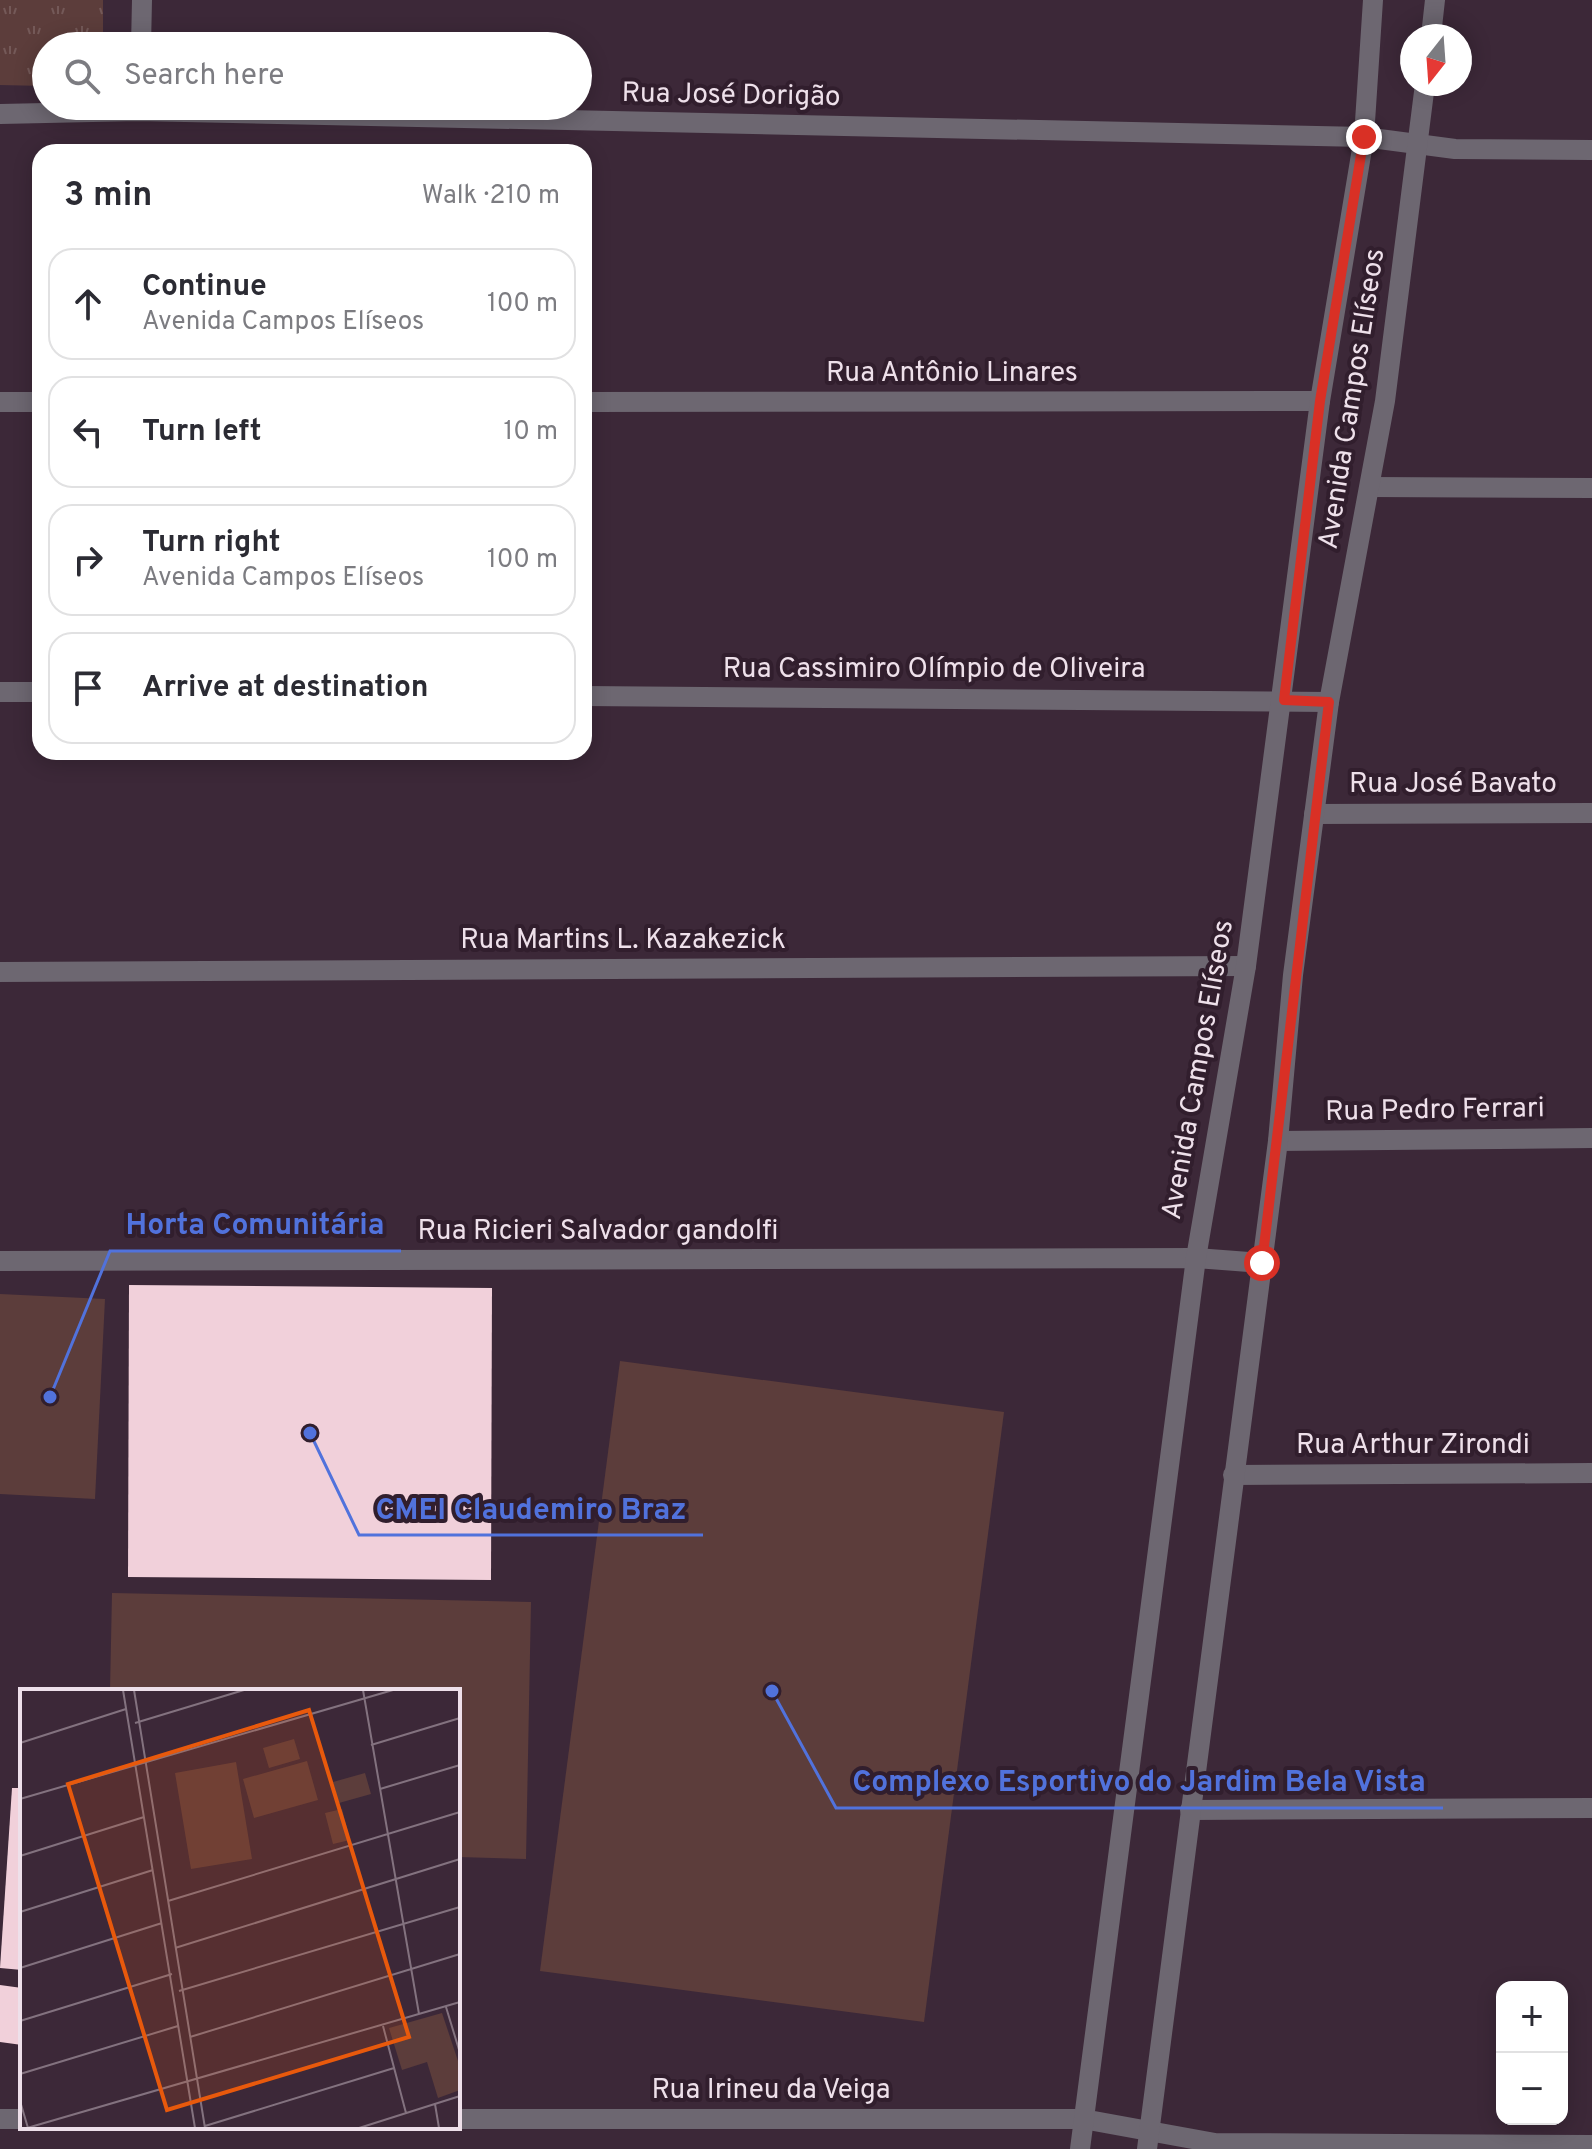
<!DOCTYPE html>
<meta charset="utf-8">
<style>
body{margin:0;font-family:Overpass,sans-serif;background:#f7f7f7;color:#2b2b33}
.controls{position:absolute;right:24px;bottom:24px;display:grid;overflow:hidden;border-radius:16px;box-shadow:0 4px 20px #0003}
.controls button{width:72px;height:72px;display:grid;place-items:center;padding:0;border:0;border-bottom:2px solid #e1e1e2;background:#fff;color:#2b2b33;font:40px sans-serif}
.compass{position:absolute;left:1400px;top:24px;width:72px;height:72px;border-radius:50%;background:#fff;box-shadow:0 4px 20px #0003;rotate:197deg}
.stop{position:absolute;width:24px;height:24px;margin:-18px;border:6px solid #d93025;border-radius:50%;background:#fff}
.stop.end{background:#d93025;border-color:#fff;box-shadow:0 2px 8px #0008}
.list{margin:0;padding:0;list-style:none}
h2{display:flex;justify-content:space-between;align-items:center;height:104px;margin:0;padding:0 32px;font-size:34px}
h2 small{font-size:26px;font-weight:400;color:#7c7c81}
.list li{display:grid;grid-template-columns:52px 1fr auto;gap:24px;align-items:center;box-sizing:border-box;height:112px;margin:0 16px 16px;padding:0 16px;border:2px solid #e1e1e2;border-radius:24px}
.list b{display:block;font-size:30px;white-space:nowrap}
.list p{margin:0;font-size:26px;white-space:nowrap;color:#7c7c81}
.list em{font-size:26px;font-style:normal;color:#7c7c81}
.icon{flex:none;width:44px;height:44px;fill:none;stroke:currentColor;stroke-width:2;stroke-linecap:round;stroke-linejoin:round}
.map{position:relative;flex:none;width:1592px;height:2149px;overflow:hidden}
.search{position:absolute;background:#fff;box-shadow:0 4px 20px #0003;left:32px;top:32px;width:560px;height:88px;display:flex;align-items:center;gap:20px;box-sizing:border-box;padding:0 28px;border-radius:44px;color:#7c7c81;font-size:30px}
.panel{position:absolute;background:#fff;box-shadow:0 4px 20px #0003;left:32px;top:144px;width:560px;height:616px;border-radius:24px}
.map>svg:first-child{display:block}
.grass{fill:url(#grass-tufts)}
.garden{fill:#5c3d3b}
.building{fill:#f1d0da}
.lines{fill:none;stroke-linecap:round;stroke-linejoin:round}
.minor{stroke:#6d6771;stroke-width:20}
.route{stroke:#d93025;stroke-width:10}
.labels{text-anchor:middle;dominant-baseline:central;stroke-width:8;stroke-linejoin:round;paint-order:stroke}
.street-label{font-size:28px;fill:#eee0ea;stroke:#311e2d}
.inset-road{fill:none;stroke:#83727f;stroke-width:2}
.view{fill:#e8590c;fill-opacity:0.15;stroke:#e8590c;stroke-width:4}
.inset-edge{fill:none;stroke:#eee0ea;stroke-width:4}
.leader{fill:none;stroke:#5172dc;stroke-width:3}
.callout-dot{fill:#5172dc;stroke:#311e2d;stroke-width:3}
.callout-label{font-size:30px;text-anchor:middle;font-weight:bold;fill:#5172dc;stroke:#311e2d;stroke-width:8;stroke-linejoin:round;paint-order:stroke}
</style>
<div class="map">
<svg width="1592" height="2149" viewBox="0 0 1592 2149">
<defs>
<pattern id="grass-tufts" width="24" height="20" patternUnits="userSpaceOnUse" patternTransform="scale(2)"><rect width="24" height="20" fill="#5c3d3b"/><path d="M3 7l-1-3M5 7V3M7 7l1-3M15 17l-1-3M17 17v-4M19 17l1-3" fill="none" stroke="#745958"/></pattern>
</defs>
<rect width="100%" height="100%" fill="#3c2838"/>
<polygon class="grass" points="0,0 103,0 103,46 46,46 46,86 0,85"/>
<g class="garden">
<polygon points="0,1294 105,1299 95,1499 0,1494"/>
<polygon points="620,1361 1004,1412 924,2022 540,1971"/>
<polygon points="112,1593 531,1602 526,1859 458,1857 458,1691 110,1691"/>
</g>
<g class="building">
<polygon points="129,1285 492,1288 491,1580 128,1577"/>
<polygon points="12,1788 22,1788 22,1970 0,1968"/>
<polygon points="0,1985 22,1988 22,2045 0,2042"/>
</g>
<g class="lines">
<g class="minor">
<polyline points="1431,36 1435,0"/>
<polyline points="141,46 142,0"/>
<polyline points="0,114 138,111 1364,137 1455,149 1592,150"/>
<polyline points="0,402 40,402"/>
<polyline points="584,402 1320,401"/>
<polyline points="1370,487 1592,488"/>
<polyline points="0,692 40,692"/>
<polyline points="584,696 1329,702"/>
<polyline points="1314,814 1592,813"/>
<polyline points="0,972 1246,966"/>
<polyline points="1278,1141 1592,1138"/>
<polyline points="0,1261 1196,1258 1262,1263"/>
<polyline points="1233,1475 1592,1473"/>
<polyline points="1190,1810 1592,1808"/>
<polyline points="0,2119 22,2119"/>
<polyline points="458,2119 1083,2119 1215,2143 1592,2145"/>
<polyline points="1080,2149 1196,1258 1246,966 1320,401 1364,137 1373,0"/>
<polyline points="1147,2149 1278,1141 1293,975 1329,702 1385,401 1425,84"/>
</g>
</g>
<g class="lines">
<polyline class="route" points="1262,1263 1329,702 1284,700 1320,401 1364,137"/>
</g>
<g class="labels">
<g class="street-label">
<text transform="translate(731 96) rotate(1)">Rua José Dorigão</text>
<text x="952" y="374">Rua Antônio Linares</text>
<text transform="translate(1353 399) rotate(-81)">Avenida Campos Elíseos</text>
<text x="934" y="670">Rua Cassimiro Olímpio de Oliveira</text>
<text x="1453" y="785">Rua José Bavato</text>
<text x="623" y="941">Rua Martins L. Kazakezick</text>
<text transform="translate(1199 1070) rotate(-80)">Avenida Campos Elíseos</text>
<text transform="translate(1435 1111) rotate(-1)">Rua Pedro Ferrari</text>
<text x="598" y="1232">Rua Ricieri Salvador gandolfi</text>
<text x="1413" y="1446">Rua Arthur Zirondi</text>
<text x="771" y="2091">Rua Irineu da Veiga</text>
</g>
</g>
<g transform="translate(20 1689)">
<rect width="440" height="440" fill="#3c2838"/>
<path d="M422,324L440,378V401L418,409L407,373L382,381L369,339Z" fill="#5c3d3b"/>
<path d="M274,50L280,70L249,79L243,59ZM287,72L298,111L234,129L223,90ZM216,73L232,170L171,180L155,84ZM345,84L351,105L319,114L313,93ZM322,120L330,151L313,155L305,124Z" fill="#5c3d3b"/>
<path class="inset-road" d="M103,1L175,439M114,1L185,439M343,1L399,325M115,34L224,1M0,54L106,20M351,56L440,29M360,100L440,76M0,110L373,1M0,167L124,128M148,212L440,123M0,223L133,181M155,259L440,170M0,279L142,234M159,302L440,218M426,318L440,364M0,332L152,285M363,337L386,424M170,348L440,265M0,385L158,337M0,412L8,439M415,415L419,439M185,437L374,379M7,439L440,313M339,439L440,407"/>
<path class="view" d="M289,21L389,348L147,421L48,95Z"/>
<rect width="440" height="440" class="inset-edge"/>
</g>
<path class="leader" d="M50 1397L110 1251H401M310 1433L359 1535H703M772 1691L836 1808H1443"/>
<g class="callout-dot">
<circle cx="50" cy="1397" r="8"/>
<circle cx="310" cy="1433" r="8"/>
<circle cx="772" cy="1691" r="8"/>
</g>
<g class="callout-label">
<text x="255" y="1234">Horta Comunitária</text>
<text x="531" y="1519">CMEI Claudemiro Braz</text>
<text x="1139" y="1791">Complexo Esportivo do Jardim Bela Vista</text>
</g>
</svg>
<div class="controls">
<button>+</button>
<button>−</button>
</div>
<svg class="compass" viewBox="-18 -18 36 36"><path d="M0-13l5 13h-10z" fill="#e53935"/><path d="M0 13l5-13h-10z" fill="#7c7c81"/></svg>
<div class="stop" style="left:1262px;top:1263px"></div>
<div class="stop end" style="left:1364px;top:137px"></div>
<div class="search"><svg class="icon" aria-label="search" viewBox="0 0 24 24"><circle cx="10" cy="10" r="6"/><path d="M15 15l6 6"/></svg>Search here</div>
<section class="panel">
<h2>3 min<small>Walk · 210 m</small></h2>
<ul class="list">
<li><svg class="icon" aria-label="ahead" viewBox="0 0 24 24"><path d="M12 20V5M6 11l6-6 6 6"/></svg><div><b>Continue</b><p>Avenida Campos Elíseos</p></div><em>100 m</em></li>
<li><svg class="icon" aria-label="left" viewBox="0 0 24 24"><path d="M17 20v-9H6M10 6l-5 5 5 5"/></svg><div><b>Turn left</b></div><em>10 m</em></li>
<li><svg class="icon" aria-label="right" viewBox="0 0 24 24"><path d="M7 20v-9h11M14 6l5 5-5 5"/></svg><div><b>Turn right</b><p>Avenida Campos Elíseos</p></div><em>100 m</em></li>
<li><svg class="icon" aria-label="arrive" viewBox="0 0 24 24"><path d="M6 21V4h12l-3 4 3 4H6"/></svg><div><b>Arrive at destination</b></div></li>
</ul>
</section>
</div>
